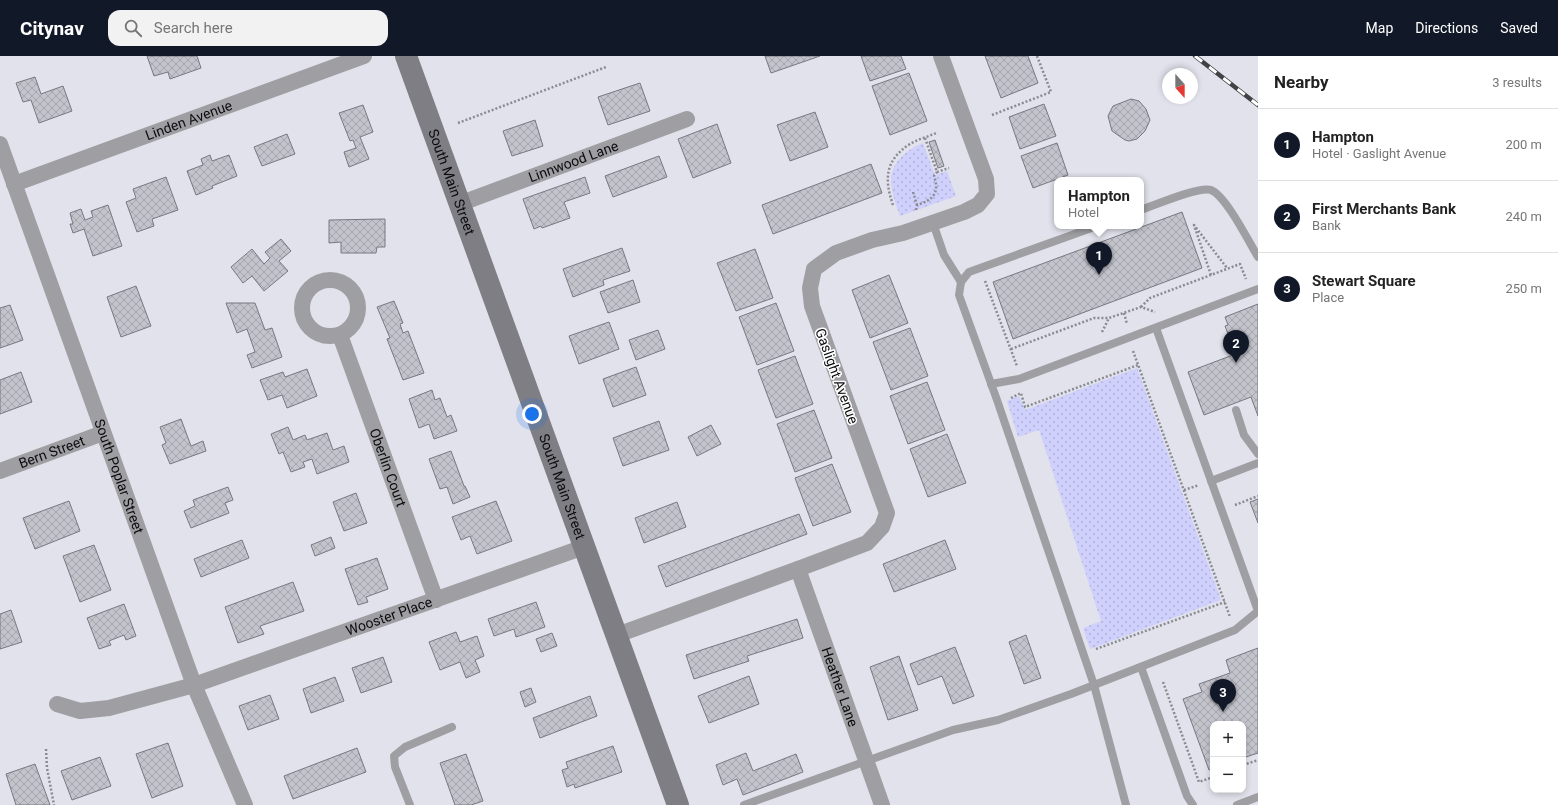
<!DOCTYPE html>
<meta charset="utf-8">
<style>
body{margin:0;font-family:Roboto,sans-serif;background:#f2f2f2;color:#222}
.controls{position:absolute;right:12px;bottom:12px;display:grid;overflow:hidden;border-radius:8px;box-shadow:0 2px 6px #0003}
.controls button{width:36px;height:36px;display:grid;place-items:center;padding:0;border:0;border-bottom:1px solid #e0e0e0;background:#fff;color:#222;font:20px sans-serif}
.compass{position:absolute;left:1162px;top:12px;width:36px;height:36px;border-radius:50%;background:#fff;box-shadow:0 2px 6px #0003;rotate:159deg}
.you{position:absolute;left:532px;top:358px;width:14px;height:14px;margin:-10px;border:3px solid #fff;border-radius:50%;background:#1a73e8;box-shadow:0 0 0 6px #1a73e833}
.badge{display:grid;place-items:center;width:26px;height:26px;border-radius:50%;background:#111827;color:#fff;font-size:13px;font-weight:700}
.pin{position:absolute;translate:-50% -33px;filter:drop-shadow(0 1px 2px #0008)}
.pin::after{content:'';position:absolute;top:21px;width:14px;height:12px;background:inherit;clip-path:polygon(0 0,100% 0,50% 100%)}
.popup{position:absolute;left:1054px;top:121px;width:90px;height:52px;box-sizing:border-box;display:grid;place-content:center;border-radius:8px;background:#fff;filter:drop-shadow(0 1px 3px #0005);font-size:13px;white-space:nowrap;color:#767676}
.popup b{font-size:15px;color:#222}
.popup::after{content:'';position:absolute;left:50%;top:100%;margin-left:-8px;border:8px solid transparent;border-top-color:#fff}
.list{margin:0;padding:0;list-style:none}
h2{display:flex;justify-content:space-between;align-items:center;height:52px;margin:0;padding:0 16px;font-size:17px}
h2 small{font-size:13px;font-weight:400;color:#767676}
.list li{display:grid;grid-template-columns:26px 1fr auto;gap:12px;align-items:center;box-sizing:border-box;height:72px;padding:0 16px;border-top:1px solid #e0e0e0}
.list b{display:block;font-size:15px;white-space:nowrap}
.list p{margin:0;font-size:13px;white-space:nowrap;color:#767676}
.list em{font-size:13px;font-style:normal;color:#767676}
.icon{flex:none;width:22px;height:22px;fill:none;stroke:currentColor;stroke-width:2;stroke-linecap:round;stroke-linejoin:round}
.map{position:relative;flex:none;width:1258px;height:749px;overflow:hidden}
header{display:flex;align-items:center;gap:24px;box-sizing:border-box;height:56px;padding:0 20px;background:#111827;color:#fff}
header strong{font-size:19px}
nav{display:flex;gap:22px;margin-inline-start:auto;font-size:14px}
.search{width:280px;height:36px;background:#f2f2f2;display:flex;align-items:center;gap:10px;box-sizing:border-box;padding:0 14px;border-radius:12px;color:#767676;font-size:15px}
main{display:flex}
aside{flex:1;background:#fff}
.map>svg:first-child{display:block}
.park{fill:url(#park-dots)}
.building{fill:url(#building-cross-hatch);stroke:#777880}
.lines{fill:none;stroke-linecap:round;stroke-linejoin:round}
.path{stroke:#8a8a91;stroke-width:2.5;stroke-dasharray:2 2;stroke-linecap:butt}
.lane{stroke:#9f9fa3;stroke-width:8}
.street{stroke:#9f9fa3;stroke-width:16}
.secondary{stroke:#7e7e84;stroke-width:22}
.rail-casing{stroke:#414246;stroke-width:4.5}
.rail{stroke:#fff;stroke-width:3;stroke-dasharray:9;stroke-linecap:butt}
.labels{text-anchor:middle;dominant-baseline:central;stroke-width:3;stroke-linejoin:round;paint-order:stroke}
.street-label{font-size:14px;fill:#0c0c0f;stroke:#fff}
</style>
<header>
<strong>Citynav</strong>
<div class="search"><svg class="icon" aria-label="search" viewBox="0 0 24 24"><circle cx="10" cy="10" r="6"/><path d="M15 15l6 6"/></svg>Search here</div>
<nav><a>Map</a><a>Directions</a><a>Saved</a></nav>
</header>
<main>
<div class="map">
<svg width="1258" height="749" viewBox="0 0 1258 749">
<defs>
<pattern id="park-dots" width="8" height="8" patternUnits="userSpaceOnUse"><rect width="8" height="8" fill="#cfd0fb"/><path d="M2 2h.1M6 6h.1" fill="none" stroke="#b1b1d6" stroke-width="1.8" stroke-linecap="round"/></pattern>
<pattern id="building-cross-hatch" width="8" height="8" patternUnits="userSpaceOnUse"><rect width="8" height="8" fill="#c3c3cc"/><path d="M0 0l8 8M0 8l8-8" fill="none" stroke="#a6a6ae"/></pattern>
</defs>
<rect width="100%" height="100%" fill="#e1e2eb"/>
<g class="park">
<path d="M923,87L935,119L947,115L956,140L900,160C896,149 891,136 891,124C891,106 908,93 923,87Z"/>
<polygon points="1137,312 1221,544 1090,593 1083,572 1101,565 1039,374 1018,381 1007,345 1019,340 1025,354"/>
</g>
<g class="building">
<polygon points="147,0 197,0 201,12 170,23 168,16 154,20"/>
<polygon points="765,0 820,0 771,17"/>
<polygon points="861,0 901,0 906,13 870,25"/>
<polygon points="985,0 1028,0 1038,27 1001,42"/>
<polygon points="909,17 927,65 890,79 872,30"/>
<polygon points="35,21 41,38 63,30 72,55 39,67 31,44 23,46 16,27"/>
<polygon points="640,27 650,55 608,69 598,41"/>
<polygon points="1131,43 1139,45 1146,53 1150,64 1145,75 1137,83 1129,85 1125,84 1112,75 1108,60 1113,50"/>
<polygon points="1044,48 1056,80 1020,93 1009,61"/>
<polygon points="363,49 373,76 360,81 369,103 349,111 344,96 356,92 353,84 350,85 339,57"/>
<polygon points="815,56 828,91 790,105 777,69"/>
<polygon points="535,64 543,90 512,100 503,75"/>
<polygon points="717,68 731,107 693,122 678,83"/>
<polygon points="287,78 295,98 262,110 254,91"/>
<polygon points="935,84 944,110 938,112 929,86"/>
<polygon points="1057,87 1068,119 1033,132 1021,100"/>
<polygon points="210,99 212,105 229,99 237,120 212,130 213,132 196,139 187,115 203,109 201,103"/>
<polygon points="659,100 667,121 613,141 605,120"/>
<polygon points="871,108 882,137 773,178 762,149"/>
<polygon points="166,121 178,154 152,163 154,170 137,176 126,146 136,142 133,133"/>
<polygon points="585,121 590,137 564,146 570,162 542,172 541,170 534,173 523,143"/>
<polygon points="108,149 122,190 93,200 84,173 73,177 70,168 73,168 70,157 81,153 85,164 93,161 91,155"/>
<polygon points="1182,156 1202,212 1013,283 993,226"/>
<polygon points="385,163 385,191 377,191 376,197 341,197 341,186 329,187 329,164"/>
<polygon points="281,183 291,195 279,205 288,215 264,235 252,220 243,227 231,211 252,193 264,208 270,202 265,196"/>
<polygon points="622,192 630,215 603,224 604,229 573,241 563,213"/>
<polygon points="755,193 773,242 736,255 717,207"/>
<polygon points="889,219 908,267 870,282 852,234"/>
<polygon points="633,224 640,246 608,257 600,236"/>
<polygon points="136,230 151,270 121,281 107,241"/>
<polygon points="394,245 403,267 400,268 403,277 408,275 424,317 403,324 387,283 390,282 377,251"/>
<polygon points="226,247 255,247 265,274 272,272 282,301 252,312 247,299 255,296 247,273 237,277"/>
<polygon points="776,247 794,295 757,309 739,261"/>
<polygon points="1258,248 1258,360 1251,341 1204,359 1188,316 1238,297 1233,282 1230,283 1225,270 1228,269 1225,261"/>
<polygon points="10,249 23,284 0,292 0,252"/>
<polygon points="609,266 619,293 579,308 569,280"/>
<polygon points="910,272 928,320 891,334 873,286"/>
<polygon points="658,274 665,293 636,304 629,284"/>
<polygon points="795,300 813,348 776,362 758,314"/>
<polygon points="636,311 646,339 613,351 603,323"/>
<polygon points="307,313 317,340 287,352 282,339 268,344 260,324 283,316 285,321"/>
<polygon points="21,316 32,346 0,358 0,324"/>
<polygon points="927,326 945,374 908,388 890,340"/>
<polygon points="432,334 435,344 440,342 447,361 451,359 457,375 434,383 429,368 419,372 409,343"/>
<polygon points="814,354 832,402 795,416 777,368"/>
<polygon points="181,363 191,390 203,385 206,395 170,408 162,389 166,387 160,371"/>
<polygon points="659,365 669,394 623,410 613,382"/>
<polygon points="711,369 721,388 697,400 688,381"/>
<polygon points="288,371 293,384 305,379 307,384 327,377 333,394 344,390 349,406 317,418 312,403 303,406 305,411 291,416 283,396 279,398 271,378"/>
<polygon points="947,378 966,427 928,441 910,393"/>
<polygon points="451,395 464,430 465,430 470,441 453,448 447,431 440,433 429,403"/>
<polygon points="832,408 851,456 813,470 795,422"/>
<polygon points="228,431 233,444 225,447 229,457 191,472 184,455 195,450 193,444"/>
<polygon points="356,437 367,467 344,475 333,446"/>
<polygon points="1258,443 1258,467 1250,446"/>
<polygon points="69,445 80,475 35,493 23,462"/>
<polygon points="496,445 512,485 477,498 470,480 461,484 452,461"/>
<polygon points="677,446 686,471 644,487 635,462"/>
<polygon points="799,458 807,478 666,531 658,510"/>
<polygon points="331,481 335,492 315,500 311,489"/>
<polygon points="242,484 249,502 201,521 194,503"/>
<polygon points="945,484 956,513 894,536 883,508"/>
<polygon points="94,489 111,534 80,546 63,500"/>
<polygon points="377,502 388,533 366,541 368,546 358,549 345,513"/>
<polygon points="293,526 304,555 260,570 264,578 238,587 225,551"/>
<polygon points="536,546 545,571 516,581 514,573 494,580 488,563"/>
<polygon points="124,548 136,580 126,584 124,579 109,585 111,589 99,593 87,562"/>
<polygon points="11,554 22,586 0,593 0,558"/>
<polygon points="797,563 803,582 747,600 749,605 694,623 686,599"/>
<polygon points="456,576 460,586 477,580 484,600 475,604 480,616 466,622 460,606 440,614 429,586"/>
<polygon points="552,577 557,590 541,596 536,583"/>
<polygon points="1026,579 1041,622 1024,628 1009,586"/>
<polygon points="955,591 974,640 953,648 942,620 918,629 910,608"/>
<polygon points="1258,592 1258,697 1243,702 1243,668 1213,668 1213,713 1209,714 1183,643 1202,636 1199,628 1230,617 1226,604"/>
<polygon points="899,600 918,654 888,664 870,611"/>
<polygon points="383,601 392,626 361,637 352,612"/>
<polygon points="749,620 759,648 709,667 698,640"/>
<polygon points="335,621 344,645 311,657 303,633"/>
<polygon points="531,632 536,646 525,651 520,636"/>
<polygon points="270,639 279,663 248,674 239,650"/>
<polygon points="590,640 597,660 540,682 533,662"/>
<polygon points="168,687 183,730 152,742 136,698"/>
<polygon points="613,690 622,716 575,732 574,728 567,731 562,714 568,712 566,706"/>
<polygon points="357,692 366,716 293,743 284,720"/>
<polygon points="746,697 753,715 796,698 803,716 743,739 737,723 723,729 716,709"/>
<polygon points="466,698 483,745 471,749 455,749 440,707"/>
<polygon points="100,701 111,730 72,744 61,715"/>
<polygon points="35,708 50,749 16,749 6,718"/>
</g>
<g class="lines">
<g class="path">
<polyline points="992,59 1051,36 1037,0"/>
<polyline points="458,67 606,11"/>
<polyline points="925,82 937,116 949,112"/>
<polyline points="913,136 917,149"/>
<path d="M893,149C884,123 885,104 910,88C918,83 928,81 936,77"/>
<path d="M916,154L917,149C933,144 940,137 934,120L937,116"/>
<polyline points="1211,219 1194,169 1227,212"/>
<polyline points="985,225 1017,310"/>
<polyline points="1141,251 1150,242 1240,208 1246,223"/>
<polyline points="1124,257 1127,268"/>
<polyline points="1102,276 1109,262 1141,251 1155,256"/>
<polyline points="1011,293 1094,262 1109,262"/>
<polyline points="1133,295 1230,561"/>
<polyline points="1011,342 1021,337 1025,351 1138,309"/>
<polyline points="1184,434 1199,429"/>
<polyline points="1235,449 1258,440"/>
<polyline points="1096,593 1225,546"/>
<polyline points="1163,626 1199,726 1213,721"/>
<polyline points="46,693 47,712 54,749"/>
<polyline points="1243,709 1258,704"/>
</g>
<g class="lane">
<path d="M1141,154C1155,149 1199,130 1211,134C1226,140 1249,186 1258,201"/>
<polyline points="933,167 944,199 961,226"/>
<polyline points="1097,170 969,216 961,226 959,239 997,344 1094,629 1126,749"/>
<polyline points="991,328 1019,323 1258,233"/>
<polyline points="1236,354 1244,379 1258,398"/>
<polyline points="1211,425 1258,407"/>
<polyline points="1141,611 1187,740 1193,749"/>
<polyline points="410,749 395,711 394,700 405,691 452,671"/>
<polyline points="744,749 953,674 998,664 1071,638 1235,574 1258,555 1156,272"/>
<polyline points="1237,749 1258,741"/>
</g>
<g class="street">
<path id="s1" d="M0,88L194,629L245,749"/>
<path id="s2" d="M14,128L364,0"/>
<path id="s3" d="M459,148L687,63"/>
<circle cx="330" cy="252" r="28"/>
<path id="s4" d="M340,279L436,544"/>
<path id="s5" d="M0,415L103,377"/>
<path id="s6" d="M798,513L882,749"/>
<polyline points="617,579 798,513 867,487 882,471 887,457 812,250 810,232 814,213 836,197 872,184 903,177 964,156 978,149 987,138 986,123 941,0"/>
<path id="s7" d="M57,648L80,655L109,652L194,629L584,491"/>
</g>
<path class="secondary" id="s8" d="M406,0L678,749"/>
<defs>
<polyline id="rail" points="1195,0 1258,49"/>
</defs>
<use href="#rail" class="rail-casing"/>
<use href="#rail" class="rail"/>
</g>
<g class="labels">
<g class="street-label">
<text stroke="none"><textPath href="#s2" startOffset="186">Linden Avenue</textPath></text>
<text stroke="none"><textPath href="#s3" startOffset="122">Linnwood Lane</textPath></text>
<text stroke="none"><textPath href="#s8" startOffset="134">South Main Street</textPath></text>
<text transform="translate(837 320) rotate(70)">Gaslight Avenue</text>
<text stroke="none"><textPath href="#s5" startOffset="55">Bern Street</textPath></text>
<text stroke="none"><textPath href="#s4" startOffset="141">Oberlin Court</textPath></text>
<text stroke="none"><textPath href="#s1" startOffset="353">South Poplar Street</textPath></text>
<text stroke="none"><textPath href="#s8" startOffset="458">South Main Street</textPath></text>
<text stroke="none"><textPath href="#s7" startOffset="348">Wooster Place</textPath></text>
<text stroke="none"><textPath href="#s6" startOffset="125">Heather Lane</textPath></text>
</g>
</g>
</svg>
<div class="controls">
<button>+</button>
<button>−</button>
</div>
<svg class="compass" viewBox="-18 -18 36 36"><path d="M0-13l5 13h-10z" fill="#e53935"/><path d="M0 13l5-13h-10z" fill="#767676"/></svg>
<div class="you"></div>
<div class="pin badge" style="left:1099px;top:219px">1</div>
<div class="popup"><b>Hampton</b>Hotel</div>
<div class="pin badge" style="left:1236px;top:307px">2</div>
<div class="pin badge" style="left:1223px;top:656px">3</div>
</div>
<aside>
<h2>Nearby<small>3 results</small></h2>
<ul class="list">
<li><span class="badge">1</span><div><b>Hampton</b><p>Hotel · Gaslight Avenue</p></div><em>200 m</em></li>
<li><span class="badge">2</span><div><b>First Merchants Bank</b><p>Bank</p></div><em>240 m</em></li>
<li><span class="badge">3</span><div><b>Stewart Square</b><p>Place</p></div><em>250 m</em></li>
</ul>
</aside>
</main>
